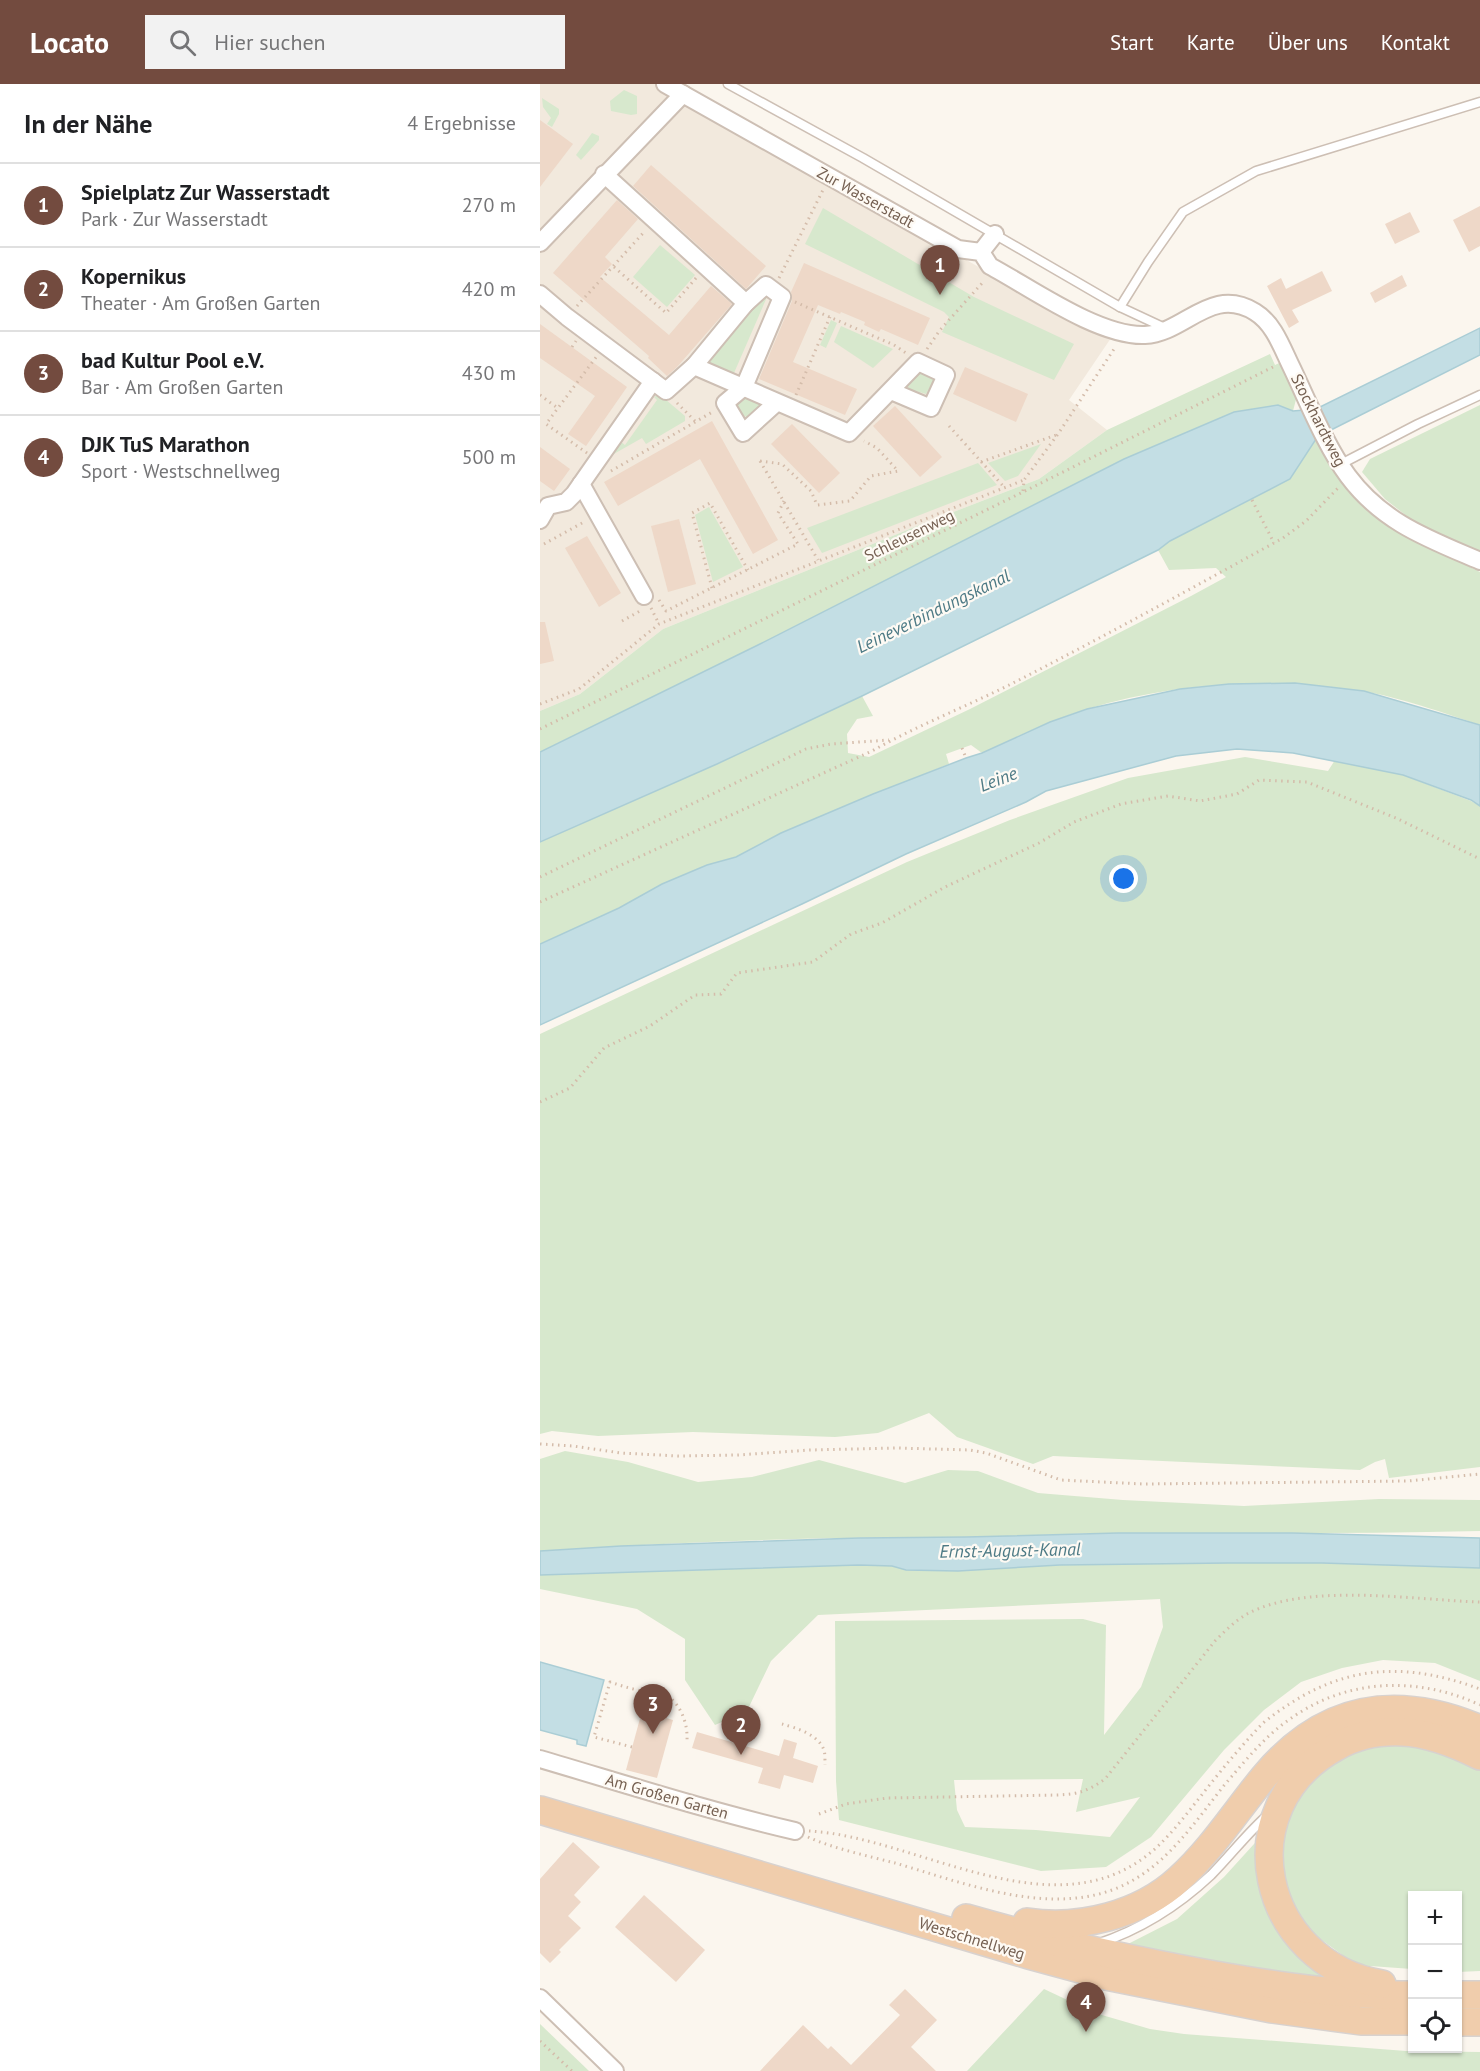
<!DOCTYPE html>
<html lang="de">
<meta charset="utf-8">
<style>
body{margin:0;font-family:"PT Sans",sans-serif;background:#f2f2f2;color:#202124}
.controls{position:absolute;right:18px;bottom:18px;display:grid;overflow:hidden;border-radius:0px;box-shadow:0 2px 4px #0004}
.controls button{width:54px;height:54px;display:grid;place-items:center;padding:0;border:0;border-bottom:2px solid #e0e0e0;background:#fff;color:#202124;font:30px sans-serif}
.you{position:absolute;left:584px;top:795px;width:21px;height:21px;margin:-15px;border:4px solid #fff;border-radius:50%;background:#1a73e8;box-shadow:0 0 0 9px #1a73e833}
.badge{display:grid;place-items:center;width:39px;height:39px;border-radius:50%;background:#734b3f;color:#fff;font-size:20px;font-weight:700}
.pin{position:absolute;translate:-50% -50px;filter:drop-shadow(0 2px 3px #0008)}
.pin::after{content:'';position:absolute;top:32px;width:21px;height:18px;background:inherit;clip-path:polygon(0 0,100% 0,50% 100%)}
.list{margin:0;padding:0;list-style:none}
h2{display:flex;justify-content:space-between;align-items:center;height:78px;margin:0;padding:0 24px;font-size:26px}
h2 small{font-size:20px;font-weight:400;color:#757577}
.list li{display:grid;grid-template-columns:39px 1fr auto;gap:18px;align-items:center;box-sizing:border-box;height:84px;padding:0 24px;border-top:2px solid #e0e0e0}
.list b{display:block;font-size:22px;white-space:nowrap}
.list p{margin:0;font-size:20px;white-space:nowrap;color:#757577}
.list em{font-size:20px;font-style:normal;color:#757577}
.icon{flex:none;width:33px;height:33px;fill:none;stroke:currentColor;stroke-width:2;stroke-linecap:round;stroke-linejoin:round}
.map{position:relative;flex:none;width:940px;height:1987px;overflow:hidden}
header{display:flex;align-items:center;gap:36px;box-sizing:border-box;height:84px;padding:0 30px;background:#734b3f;color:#fff}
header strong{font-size:28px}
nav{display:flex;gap:33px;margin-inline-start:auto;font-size:21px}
.search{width:420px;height:54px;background:#f2f2f2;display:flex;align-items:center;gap:15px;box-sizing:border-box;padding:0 21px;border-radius:0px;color:#757577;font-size:22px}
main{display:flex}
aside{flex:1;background:#fff}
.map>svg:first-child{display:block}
.residential{fill:#f2e9dd}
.green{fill:#d7e8cd;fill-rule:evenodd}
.water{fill:#c3dee4;stroke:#aacdd5;stroke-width:1.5}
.building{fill:#eed8c8}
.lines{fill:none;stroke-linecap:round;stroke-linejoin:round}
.service-casing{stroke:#cdbfb4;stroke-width:11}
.minor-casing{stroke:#cdbfb4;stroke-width:20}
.trunk-casing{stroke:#d8d2cf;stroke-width:30}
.path{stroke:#d4bcaa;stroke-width:3;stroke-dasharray:1.5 4.5;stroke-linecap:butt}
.service{stroke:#fff;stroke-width:8}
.minor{stroke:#fff;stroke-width:16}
.trunk{stroke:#f0cdac;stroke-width:27}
.labels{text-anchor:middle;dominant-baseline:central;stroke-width:4.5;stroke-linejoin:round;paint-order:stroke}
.street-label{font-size:16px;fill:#756052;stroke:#fefaf4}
.water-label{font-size:18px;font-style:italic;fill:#4d7a85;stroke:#fefaf4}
</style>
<header>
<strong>Locato</strong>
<div class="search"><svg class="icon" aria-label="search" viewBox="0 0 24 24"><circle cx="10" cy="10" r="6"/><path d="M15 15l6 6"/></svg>Hier suchen</div>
<nav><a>Start</a><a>Karte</a><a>Über uns</a><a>Kontakt</a></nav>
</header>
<main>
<aside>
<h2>In der Nähe<small>4 Ergebnisse</small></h2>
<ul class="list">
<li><span class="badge">1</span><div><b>Spielplatz Zur Wasserstadt</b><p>Park · Zur Wasserstadt</p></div><em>270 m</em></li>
<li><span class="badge">2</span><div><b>Kopernikus</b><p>Theater · Am Großen Garten</p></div><em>420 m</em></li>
<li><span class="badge">3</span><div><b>bad Kultur Pool e.V.</b><p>Bar · Am Großen Garten</p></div><em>430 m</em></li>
<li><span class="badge">4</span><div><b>DJK TuS Marathon</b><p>Sport · Westschnellweg</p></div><em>500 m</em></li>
</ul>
</aside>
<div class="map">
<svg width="940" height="1987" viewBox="0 0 940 1987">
<rect width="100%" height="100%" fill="#fbf6ee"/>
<polygon class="residential" points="0,0 135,0 414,169 538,239 571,254 529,316 567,346 499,395 377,442 123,545 40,610 0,627"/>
<g class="green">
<polygon points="84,6 97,12 97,30 91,31 71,27 70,17"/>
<polygon points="2,14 19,25 19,30 12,43 7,40 11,34 3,23"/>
<polygon points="52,49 59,52 59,56 41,76 36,71"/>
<polygon points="283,124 434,213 534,260 514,296 402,248 409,233 404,228 265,160"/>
<polygon points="120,161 155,191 127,223 93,193"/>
<polygon points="224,212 227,213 194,289 166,277 214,215"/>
<polygon points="291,236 297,239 286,264 280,261"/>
<polygon points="301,242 353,265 333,284 294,258"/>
<polygon points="730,270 735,281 748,275 760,300 753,327 738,321 694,328 584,375 220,560 0,668 0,627 40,610 123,545 377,442 499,395 567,346"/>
<polygon points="379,288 393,293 393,298 386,310 369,305 367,301"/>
<polygon points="119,310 145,332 145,337 106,360 102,354 72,371 81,358 85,361 117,316 114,313"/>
<polygon points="198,310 219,318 219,323 209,333 202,332 195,317"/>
<polygon points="940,321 940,468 873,437 845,415 822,388 830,375"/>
<path d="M776,355L797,390L887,462L940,488V641C904,629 859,613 822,607C731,593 635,598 547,625C511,636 476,653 442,669L431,661L406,670L409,680L241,749L196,773L167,781L122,800L79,824L0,860V758L177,680L322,612L333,632L317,635L307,650L308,669L329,673L430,625L651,512L686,493L676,484L629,486L618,466L630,457L750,395Z"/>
<polygon points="501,360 478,392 465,397 448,379"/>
<polygon points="438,379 457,401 282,469 267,444"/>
<polygon points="169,423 203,483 173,498 155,431"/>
<polygon points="705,673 788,687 795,676 863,691 931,717 940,722 940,1383 849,1394 845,1375 835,1378 820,1386 513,1372 493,1380 417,1353 389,1329 338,1349 295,1353 153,1348 58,1352 12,1347 0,1350 0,950 367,778 470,736 588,694"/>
<path d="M25,1367L88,1378L158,1398L212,1393L279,1376L365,1399L408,1386L438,1387L498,1409L583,1416L704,1422L839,1415L940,1416V1447C820,1450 701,1449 581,1449C529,1449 477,1453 425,1453C283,1453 141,1457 0,1467V1375Z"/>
<path d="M642,1479H782L940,1484V1597L895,1579L843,1576L802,1584L761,1598L724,1626L684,1666L611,1753L566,1783L501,1787L299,1736L296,1697L295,1537L543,1535L566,1541L564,1651L601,1603L623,1543L620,1515L278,1531L231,1577L207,1627L175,1641L145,1596V1555L97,1525L0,1505V1491L319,1481L352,1482L366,1486L418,1487L520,1481ZM543,1695L536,1728L600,1713L570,1753L496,1746L425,1743L417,1726L414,1696Z"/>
<polygon points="860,1660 890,1664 940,1683 940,1887 918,1888 918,1812 872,1812 872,1885 816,1881 760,1840 740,1780 746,1739 758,1713 777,1691 805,1672 832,1663"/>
<polygon points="724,1749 719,1784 798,1899 584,1862 637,1835 684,1793"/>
<polygon points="504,1905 555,1929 610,1945 644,1950 866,1967 940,1968 940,1987 427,1987"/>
<polygon points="0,1940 49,1987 0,1987"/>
</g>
<g class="water">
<polygon points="940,244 940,271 787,348 776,355 750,395 630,457 618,466 322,612 177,680 0,758 0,668 220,560 584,375 694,328 738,321 753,327 776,325"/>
<polygon points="755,599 824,607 940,641 940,722 931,716 863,691 753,669 697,665 636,672 506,707 486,718 366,770 262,820 0,941 0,860 79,824 122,800 167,781 196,773 241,749 333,710 426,674 442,669 510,638 547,625 640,605 689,600"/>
<polygon points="578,1449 752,1449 940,1454 940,1484 782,1479 688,1479 520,1481 418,1487 366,1486 352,1482 319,1481 0,1491 0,1467 81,1462 319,1454 426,1453"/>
<polygon points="0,1578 64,1596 46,1662 37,1660 37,1656 0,1646"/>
</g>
<g class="building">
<polygon points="0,36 33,60 0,103"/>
<polygon points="111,81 226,182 207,204 206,205 93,102"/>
<polygon points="77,116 98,135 65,173 72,180 60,193 129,251 171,202 192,220 137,283 127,292 108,274 109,272 13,189"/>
<polygon points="940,122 940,162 929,168 913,136"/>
<polygon points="870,128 880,148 855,160 845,140"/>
<polygon points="264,179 390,234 378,261 341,245 339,248 324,241 325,238 301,228 300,230 278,221 253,278 317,305 305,331 219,295 252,217 251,208"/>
<polygon points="782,187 792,207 752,226 759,238 749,244 727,202 741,194 746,205"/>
<polygon points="862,191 867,202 835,219 830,209"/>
<polygon points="0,240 87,303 46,362 28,350 55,312 0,274"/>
<polygon points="425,283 488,310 476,338 413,310"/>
<polygon points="355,322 402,373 380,393 333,342"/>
<polygon points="172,337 238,456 213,470 160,375 78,422 64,398"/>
<polygon points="252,340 300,389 279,409 231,360"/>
<polygon points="0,363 30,385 14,407 0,397"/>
<polygon points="139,435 156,500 128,508 111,442"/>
<polygon points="47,452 81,509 59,523 25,464"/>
<polygon points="0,538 5,538 14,577 0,580"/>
<polygon points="102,1627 133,1636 117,1694 86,1686"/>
<polygon points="157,1648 239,1672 244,1655 257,1659 253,1674 278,1682 273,1699 244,1691 240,1705 218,1699 223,1684 152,1664"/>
<polygon points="33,1758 60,1783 34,1811 41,1818 28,1832 41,1844 19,1866 21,1868 10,1879 0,1869 0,1795"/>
<polygon points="104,1811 165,1866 136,1898 75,1843"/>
<polygon points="365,1905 397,1936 371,1963 396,1987 220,1987 263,1941 288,1965 291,1962 311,1981 360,1931 349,1921"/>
</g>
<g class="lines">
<defs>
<g id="service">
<polyline points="188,0 323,74 580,223 625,244"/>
<polyline points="580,223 608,178 643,128 716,87 940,18"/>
<polyline points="801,380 878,340 940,311"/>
<path d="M557,1860C600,1846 639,1821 671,1791C691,1771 708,1748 729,1730"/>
</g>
<g id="minor">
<path d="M125,0L418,165L441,168L450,182C491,204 559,253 605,251C645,249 671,201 715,228C733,239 741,261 750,280C767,315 785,361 808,392C843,439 889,455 940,477"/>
<polyline points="64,90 206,219"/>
<polyline points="0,159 143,10"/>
<polyline points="441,168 455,150"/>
<polyline points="0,210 27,233 126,307 154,282 206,219 226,201 242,213 204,303 185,319 203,349 236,319"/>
<polyline points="154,282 309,349 378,278 406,291 391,324 351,307"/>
<polyline points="41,400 104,512"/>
<polyline points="0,436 8,422 26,418 34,410 113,297"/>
<path d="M0,1675C85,1700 169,1727 255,1747"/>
<polyline points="0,1914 75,1987"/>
</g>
<g id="trunk">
<polyline points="0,1726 489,1871 566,1892 732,1925 821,1937 872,1937"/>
<path d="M426,1834C506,1857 587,1875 669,1890C737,1902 804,1912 872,1911"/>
<path d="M487,1838C539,1846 600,1831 639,1795C672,1765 696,1727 724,1693C784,1621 855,1609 940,1645"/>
<path d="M842,1900C719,1879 686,1723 796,1663C815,1652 839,1647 862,1648C888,1649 916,1660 940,1672"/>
<polyline points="918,1911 940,1911"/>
<polyline points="918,1938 940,1938"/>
</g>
</defs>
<use href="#service" class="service-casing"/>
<use href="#minor" class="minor-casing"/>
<use href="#trunk" class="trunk-casing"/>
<g class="path">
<polyline points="74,183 126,229 156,194"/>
<polyline points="239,194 283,106"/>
<polyline points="255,218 354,261 366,269"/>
<polyline points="37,222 105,147"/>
<polyline points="32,263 36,257"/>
<polyline points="387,265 400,246 444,197"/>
<polyline points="0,311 19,325"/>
<polyline points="256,311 290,233"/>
<polyline points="137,319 157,339"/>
<polyline points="409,342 464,403"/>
<polyline points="47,369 6,340 57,272"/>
<polyline points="220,377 242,380 271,407 277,421 310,417 331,392 358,387 337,364 324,357"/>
<polyline points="220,377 278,476"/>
<polyline points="441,378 516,351"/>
<polyline points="71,387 174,327"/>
<polyline points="483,407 484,396 518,350 576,262"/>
<polyline points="712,416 734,459"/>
<polyline points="4,460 44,438"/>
<polyline points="172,504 152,429 170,419 208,486"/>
<polyline points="119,516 126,527 258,460 238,429 244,417"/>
<polyline points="111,524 119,540"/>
<polyline points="82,537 100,527"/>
<polyline points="0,620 39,605 119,540 484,396"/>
<polyline points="0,645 483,408 735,282"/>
<polyline points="422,664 426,674"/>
<polyline points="0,793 266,665 291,660 349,656"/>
<path d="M0,818L332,667C378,641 428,622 475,598C565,552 654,503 743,454L766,437L799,403"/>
<polyline points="0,1018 30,1004 64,964 110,942 155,911 181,910 197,889 273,878 311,850 342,839 405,803 499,759 534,738 581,720 628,712 660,717 697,710 719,696 767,698 856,734 940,775"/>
<polyline points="0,1360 33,1362 81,1369 138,1372 198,1371 270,1366 357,1364 430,1366 446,1369 521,1396 603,1400 868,1397 940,1390"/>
<path d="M242,1640C256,1644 278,1650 284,1666C285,1669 285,1676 285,1681"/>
<path d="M92,1663L54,1653L70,1598C79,1601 88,1604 98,1606C105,1608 113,1606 121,1609C139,1615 148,1638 147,1656"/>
<path d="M279,1730L306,1720L347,1714L518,1711C539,1710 548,1707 565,1695L675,1557C685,1547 695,1537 707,1530C767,1498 873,1516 940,1518"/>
<path d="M269,1747C379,1753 518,1854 617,1763C634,1747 649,1727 664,1708C683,1684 702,1661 723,1639C793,1583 856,1574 940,1605"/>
<path d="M268,1753C292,1764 328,1772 355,1779C421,1798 503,1831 572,1806C624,1787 653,1740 686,1699C706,1676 725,1652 750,1635C807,1594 878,1592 940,1621"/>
<polyline points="0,1957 32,1987"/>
</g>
<use href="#service" class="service"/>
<use href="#minor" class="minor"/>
<use href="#trunk" class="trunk"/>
</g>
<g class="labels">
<g class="street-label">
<text transform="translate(326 113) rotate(29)">Zur Wasserstadt</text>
<text transform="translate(779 336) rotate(63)">Stockhardtweg</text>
<text transform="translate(369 451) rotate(-26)">Schleusenweg</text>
<text transform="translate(127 1712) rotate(16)">Am Großen Garten</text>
<text transform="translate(432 1854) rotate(17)">Westschnellweg</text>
</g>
<g class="water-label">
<text transform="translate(393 527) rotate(-26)">Leineverbindungskanal</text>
<text transform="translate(458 695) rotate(-21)">Leine</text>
<text transform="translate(470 1466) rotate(-1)">Ernst-August-Kanal</text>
</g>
</g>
</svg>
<div class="controls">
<button>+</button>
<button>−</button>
<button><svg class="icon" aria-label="locate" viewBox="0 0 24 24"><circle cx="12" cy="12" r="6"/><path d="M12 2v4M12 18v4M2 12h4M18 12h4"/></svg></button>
</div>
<div class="you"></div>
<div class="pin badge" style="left:400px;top:211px">1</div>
<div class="pin badge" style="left:201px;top:1671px">2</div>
<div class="pin badge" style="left:113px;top:1650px">3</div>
<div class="pin badge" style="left:546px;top:1948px">4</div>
</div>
</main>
